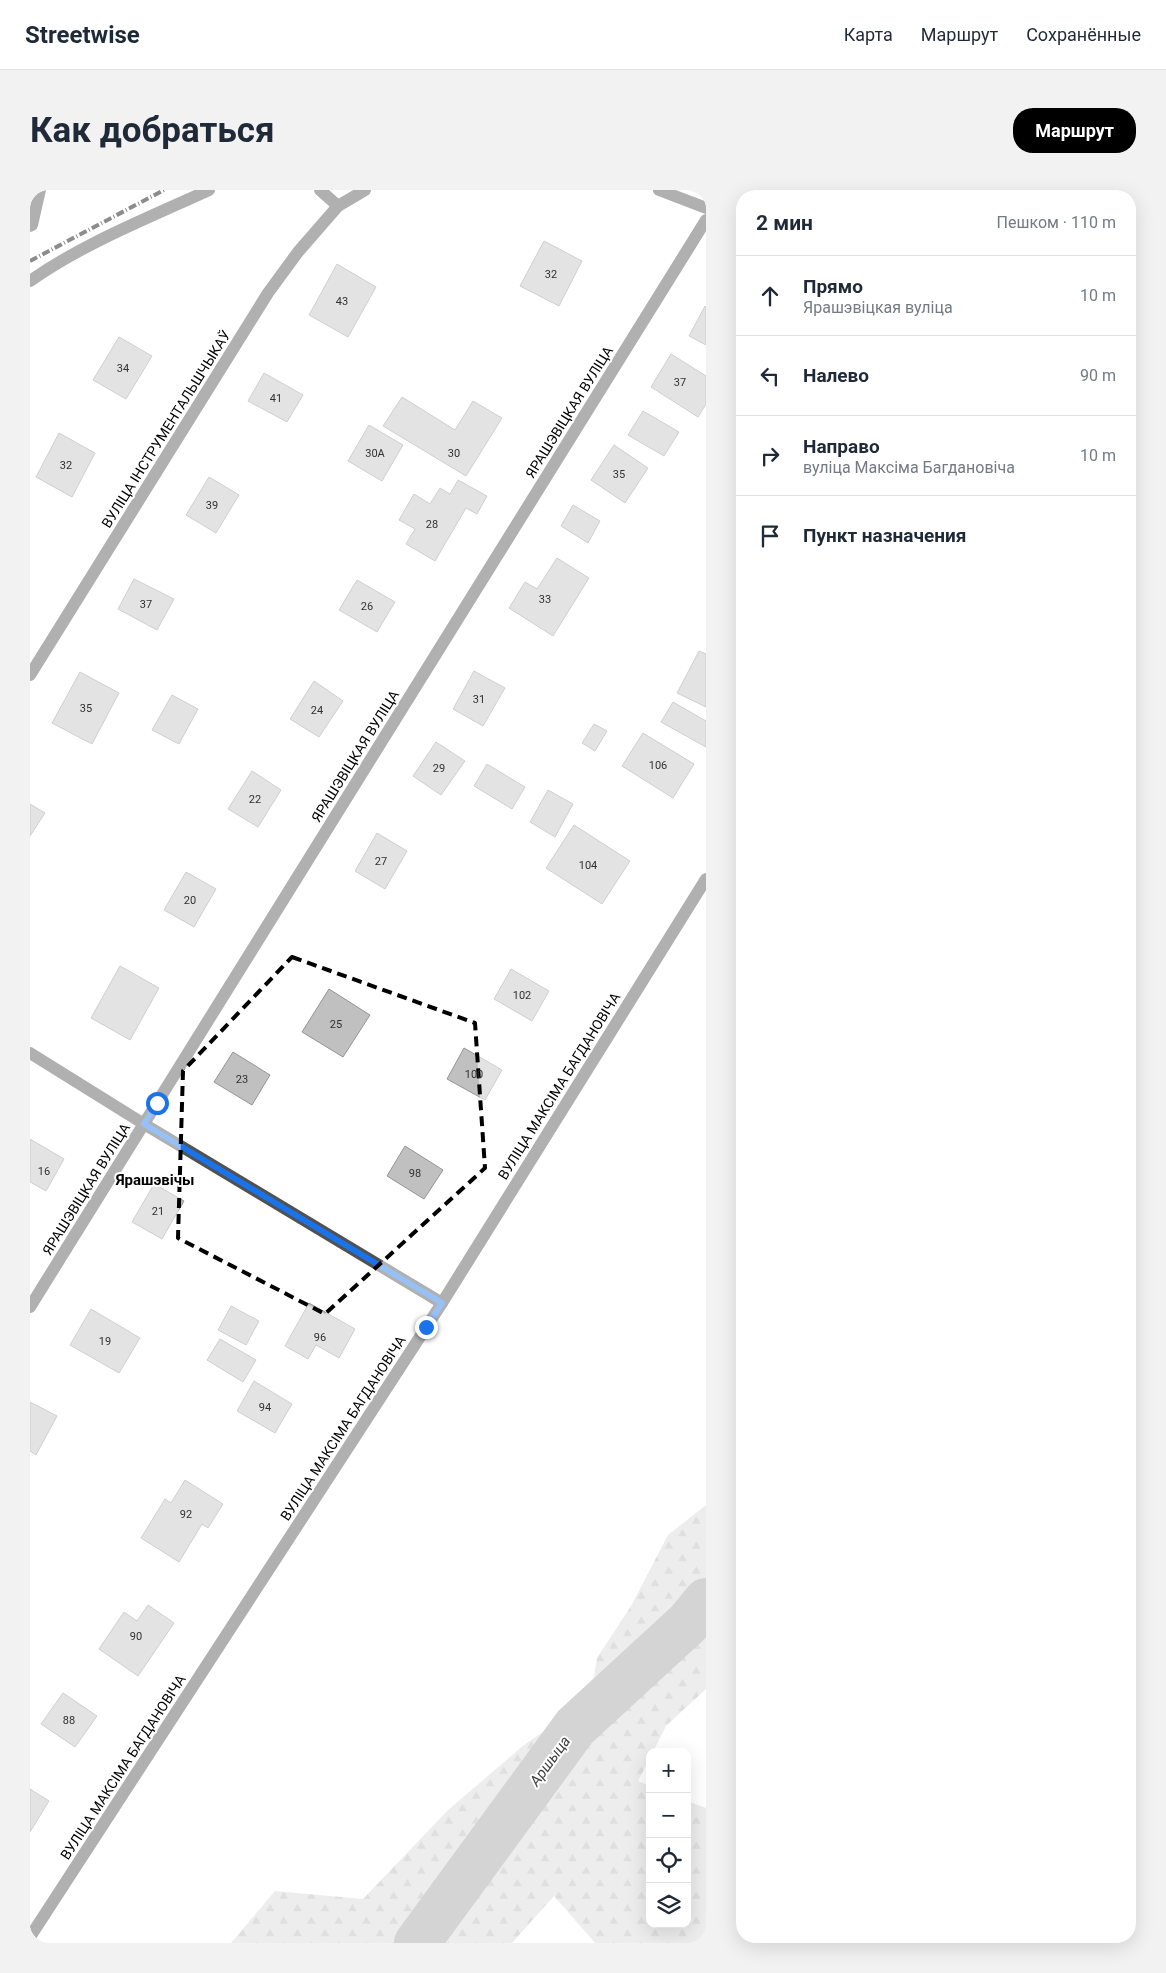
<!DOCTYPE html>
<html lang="ru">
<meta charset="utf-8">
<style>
body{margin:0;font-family:Roboto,sans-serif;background:#f2f2f3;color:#1f2937}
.controls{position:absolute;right:15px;bottom:15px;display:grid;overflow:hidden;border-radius:10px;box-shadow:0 5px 20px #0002}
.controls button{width:45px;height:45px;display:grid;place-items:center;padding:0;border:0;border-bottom:1px solid #e0e1e3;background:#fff;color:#1f2937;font:25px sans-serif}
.stop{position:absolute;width:15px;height:15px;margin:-11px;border:4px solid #1a73e8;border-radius:50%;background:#fff}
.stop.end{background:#1a73e8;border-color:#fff;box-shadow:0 1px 5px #0008}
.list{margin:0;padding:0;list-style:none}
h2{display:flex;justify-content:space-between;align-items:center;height:65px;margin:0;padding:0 20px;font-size:21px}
h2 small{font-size:16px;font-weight:400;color:#747a83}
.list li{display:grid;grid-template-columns:32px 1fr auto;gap:15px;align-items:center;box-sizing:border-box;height:80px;padding:0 20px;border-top:1px solid #e0e1e3}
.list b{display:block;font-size:19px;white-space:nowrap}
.list p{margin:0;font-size:16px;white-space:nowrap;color:#747a83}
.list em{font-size:16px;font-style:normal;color:#747a83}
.icon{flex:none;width:28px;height:28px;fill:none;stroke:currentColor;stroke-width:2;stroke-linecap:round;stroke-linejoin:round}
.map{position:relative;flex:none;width:676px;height:1753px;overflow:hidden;border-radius:20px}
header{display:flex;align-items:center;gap:30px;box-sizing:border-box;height:70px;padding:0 25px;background:#fff;border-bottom:1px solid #e0e1e3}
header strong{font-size:24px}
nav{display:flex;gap:28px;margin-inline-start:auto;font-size:18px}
.intro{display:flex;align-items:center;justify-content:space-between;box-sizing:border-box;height:120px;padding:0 30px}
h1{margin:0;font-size:35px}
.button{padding:12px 22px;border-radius:20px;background:#000;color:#fff;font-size:18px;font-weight:700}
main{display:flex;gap:30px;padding:0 30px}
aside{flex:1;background:#fff;border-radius:20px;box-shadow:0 5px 20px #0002}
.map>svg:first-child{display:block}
.forest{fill:url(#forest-firs)}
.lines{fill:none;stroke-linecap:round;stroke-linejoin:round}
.river{stroke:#9f9f9f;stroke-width:46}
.building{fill:#c0c0c0;stroke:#959595}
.minor{stroke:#515151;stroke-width:12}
.rail{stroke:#000;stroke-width:4;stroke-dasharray:8 2.5 1 2.5;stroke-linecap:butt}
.route{stroke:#1a73e8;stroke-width:6}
.marked{fill:none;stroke:#000;stroke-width:4;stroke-dasharray:10 6;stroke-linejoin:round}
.labels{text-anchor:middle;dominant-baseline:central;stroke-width:4;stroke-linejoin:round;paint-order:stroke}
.number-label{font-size:11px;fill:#303030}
.street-label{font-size:14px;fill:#000;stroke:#fff}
.neighbourhood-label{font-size:15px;font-weight:bold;fill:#000;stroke:#fff}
.water-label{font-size:15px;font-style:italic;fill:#404040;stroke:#fff}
</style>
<header>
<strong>Streetwise</strong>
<nav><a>Карта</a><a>Маршрут</a><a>Сохранённые</a></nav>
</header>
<div class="intro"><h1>Как добраться</h1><a class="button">Маршрут</a></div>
<main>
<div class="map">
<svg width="676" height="1753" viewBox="0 0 676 1753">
<defs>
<pattern id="forest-firs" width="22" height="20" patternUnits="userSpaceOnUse" patternTransform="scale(1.25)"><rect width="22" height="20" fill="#d8d8d8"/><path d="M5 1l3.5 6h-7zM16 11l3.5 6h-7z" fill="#b8b8b8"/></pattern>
</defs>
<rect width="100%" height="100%" fill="#fff"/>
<polygon class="forest" points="676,1315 676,1499 636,1536 623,1562 620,1562 620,1568 608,1591 620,1596 620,1734 657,1734 657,1611 676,1618 676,1753 565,1753 524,1706 482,1753 201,1753 245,1701 333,1709 418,1620 494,1555 560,1510 567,1468 601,1416 638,1345"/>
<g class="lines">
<polyline class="river" points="387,1753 545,1537 658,1433 676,1411"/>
</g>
<g class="building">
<polygon points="514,51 552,71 529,116 490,96"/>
<polygon points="307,74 346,97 318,147 279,125"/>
<polygon points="675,116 676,117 676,155 659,146"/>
<polygon points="89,147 122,166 96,209 63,190"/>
<polygon points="641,164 676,186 676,214 668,227 621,197"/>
<polygon points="234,183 273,205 257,232 218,211"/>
<polygon points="372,207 425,240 443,211 472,228 436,286 353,236"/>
<polygon points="613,221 649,242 634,266 598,245"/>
<polygon points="339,235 373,255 352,291 318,271"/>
<polygon points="29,243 65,263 42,307 6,287"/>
<polygon points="584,255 618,278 595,313 561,290"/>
<polygon points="179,287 209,305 186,343 156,325"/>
<polygon points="428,290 457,306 447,324 436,318 405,371 376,354 385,339 369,330 384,304 400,314 410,298 420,304"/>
<polygon points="543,315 570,331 558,353 531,336"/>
<polygon points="527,368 559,388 523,446 479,418 495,392 507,399"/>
<polygon points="104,389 144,409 127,440 88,419"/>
<polygon points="327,390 365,412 347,442 309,420"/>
<polygon points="669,461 676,464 676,517 647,503"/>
<polygon points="444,481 475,498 453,536 423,519"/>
<polygon points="50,482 89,503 62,554 22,533"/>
<polygon points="284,491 313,511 289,547 260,529"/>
<polygon points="142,505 168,519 149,554 122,540"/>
<polygon points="643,512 676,531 676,557 631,532"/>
<polygon points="564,534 577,541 565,561 552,553"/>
<polygon points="613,543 664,574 643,608 592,576"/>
<polygon points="406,552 435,571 411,605 383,586"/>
<polygon points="457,574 495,597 482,619 444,596"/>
<polygon points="222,581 251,600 228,637 198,619"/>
<polygon points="518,600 543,614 525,647 500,632"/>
<polygon points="0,614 15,623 0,646"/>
<polygon points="544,635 600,671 572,714 516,678"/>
<polygon points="347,643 377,661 355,699 325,681"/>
<polygon points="156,682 186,699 164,737 134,720"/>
<polygon points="90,776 129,798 100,850 61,828"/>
<polygon points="481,779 519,801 502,831 464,809"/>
<polygon points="299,799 340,825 313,867 272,842"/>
<polygon points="434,858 472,880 455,910 417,889"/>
<polygon points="203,862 240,885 222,915 184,892"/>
<polygon points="0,949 34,969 16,1001 0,992"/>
<polygon points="375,956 413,980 394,1009 357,986"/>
<polygon points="124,994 154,1011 132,1049 102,1032"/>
<polygon points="279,1113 325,1139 309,1168 286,1155 278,1169 255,1156"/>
<polygon points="201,1116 229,1131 216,1155 188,1140"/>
<polygon points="61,1119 110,1148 89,1183 40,1155"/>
<polygon points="190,1149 226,1170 213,1192 177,1170"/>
<polygon points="224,1191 262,1214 245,1243 207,1221"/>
<polygon points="0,1212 27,1226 6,1265 0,1261"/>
<polygon points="155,1290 193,1314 178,1338 172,1334 149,1372 111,1348 135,1309 141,1313"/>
<polygon points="118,1415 144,1433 108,1486 69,1459 94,1422 107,1431"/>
<polygon points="33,1503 67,1526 45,1557 11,1534"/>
<polygon points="0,1599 19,1611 0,1642"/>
</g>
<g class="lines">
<g class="minor">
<polyline points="290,0 308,16"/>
<polyline points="629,0 676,18"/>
<polyline points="0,36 2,35 10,0"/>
<path d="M0,91C54,53 118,28 179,0"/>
<polyline points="0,485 238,103 268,62 308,16 335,0"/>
<polyline points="0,863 114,934 412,1113"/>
<polyline points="0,1117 676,30"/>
<polyline points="0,1747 412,1113 676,689"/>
</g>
<polyline class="rail" points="0,71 134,0"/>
</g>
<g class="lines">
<polyline class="route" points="127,913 114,934 412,1113 396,1137"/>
</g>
<path d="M0 0H676V1753H0ZM262,767L445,833L455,978L295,1124L148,1048L153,881Z" fill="#fff" fill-opacity=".55" fill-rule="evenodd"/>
<path class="marked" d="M262,767L445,833L455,978L295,1124L148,1048L153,881Z"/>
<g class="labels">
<g class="number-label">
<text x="521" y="84">32</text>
<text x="312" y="111">43</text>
<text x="93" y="178">34</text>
<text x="650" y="192">37</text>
<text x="246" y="208">41</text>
<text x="345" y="263">30А</text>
<text x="424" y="263">30</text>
<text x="36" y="275">32</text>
<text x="589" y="284">35</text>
<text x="182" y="315">39</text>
<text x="402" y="334">28</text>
<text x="515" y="409">33</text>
<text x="116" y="414">37</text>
<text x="337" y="416">26</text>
<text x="449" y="509">31</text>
<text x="56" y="518">35</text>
<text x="287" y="520">24</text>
<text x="628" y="575">106</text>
<text x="409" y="578">29</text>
<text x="225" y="609">22</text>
<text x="351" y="671">27</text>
<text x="558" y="675">104</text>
<text x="160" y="710">20</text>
<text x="492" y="805">102</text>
<text x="306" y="834">25</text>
<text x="444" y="884">100</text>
<text x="212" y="889">23</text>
<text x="14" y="981">16</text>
<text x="385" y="983">98</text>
<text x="128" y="1021">21</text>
<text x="290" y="1147">96</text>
<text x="75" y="1151">19</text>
<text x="235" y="1217">94</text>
<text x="156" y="1324">92</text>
<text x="106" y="1446">90</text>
<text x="39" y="1530">88</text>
</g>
<g class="street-label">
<text transform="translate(539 222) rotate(-58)">ЯРАШЭВІЦКАЯ ВУЛІЦА</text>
<text transform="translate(136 239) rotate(-58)">ВУЛІЦА ІНСТРУМЕНТАЛЬШЧЫКАЎ</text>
<text transform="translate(325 566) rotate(-58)">ЯРАШЭВІЦКАЯ ВУЛІЦА</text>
<text transform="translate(529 896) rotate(-58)">ВУЛІЦА МАКСІМА БАГДАНОВІЧА</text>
<text transform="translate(56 999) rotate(-58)">ЯРАШЭВІЦКАЯ ВУЛІЦА</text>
<text transform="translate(313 1238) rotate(-57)">ВУЛІЦА МАКСІМА БАГДАНОВІЧА</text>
<text transform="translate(93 1577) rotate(-57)">ВУЛІЦА МАКСІМА БАГДАНОВІЧА</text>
</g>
<g class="neighbourhood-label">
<text x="125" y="990">Ярашэвічы</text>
</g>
<g class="water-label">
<text transform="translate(520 1571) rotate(-54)">Аршыца</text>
</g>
</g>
</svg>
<div class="controls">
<button>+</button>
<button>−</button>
<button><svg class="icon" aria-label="locate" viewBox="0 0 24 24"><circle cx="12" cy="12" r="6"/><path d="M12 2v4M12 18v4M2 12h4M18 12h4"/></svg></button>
<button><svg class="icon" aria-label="layers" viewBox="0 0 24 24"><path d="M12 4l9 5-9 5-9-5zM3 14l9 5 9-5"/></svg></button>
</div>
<div class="stop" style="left:127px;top:913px"></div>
<div class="stop end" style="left:396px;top:1137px"></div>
</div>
<aside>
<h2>2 мин<small>Пешком · 110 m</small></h2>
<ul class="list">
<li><svg class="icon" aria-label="ahead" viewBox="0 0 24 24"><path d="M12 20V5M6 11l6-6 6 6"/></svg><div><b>Прямо</b><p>Ярашэвіцкая вуліца</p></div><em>10 m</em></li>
<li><svg class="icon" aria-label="left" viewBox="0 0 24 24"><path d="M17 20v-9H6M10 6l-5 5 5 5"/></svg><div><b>Налево</b></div><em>90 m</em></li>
<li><svg class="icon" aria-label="right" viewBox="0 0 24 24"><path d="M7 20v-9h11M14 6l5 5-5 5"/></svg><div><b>Направо</b><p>вуліца Максіма Багдановіча</p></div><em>10 m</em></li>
<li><svg class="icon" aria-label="arrive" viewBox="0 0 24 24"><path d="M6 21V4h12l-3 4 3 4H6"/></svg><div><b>Пункт назначения</b></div></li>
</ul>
</aside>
</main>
